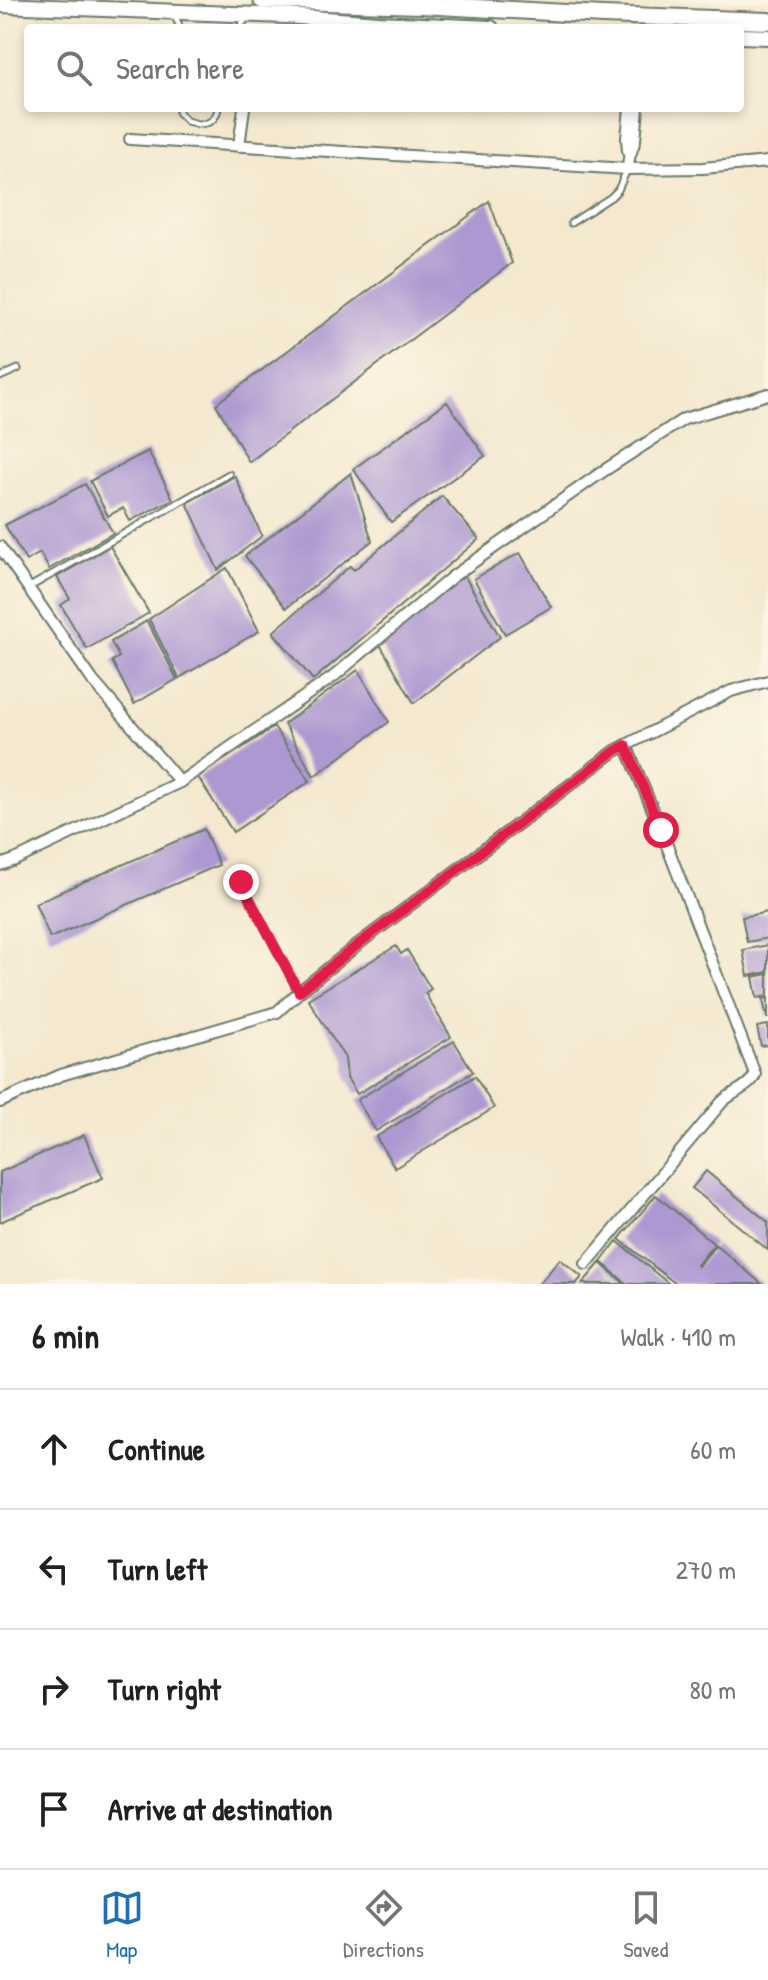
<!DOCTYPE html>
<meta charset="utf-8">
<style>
body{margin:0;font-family:"Patrick Hand",sans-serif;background:#f6f6f6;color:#202124}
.stop{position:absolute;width:24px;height:24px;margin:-18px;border:6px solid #e11d48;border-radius:50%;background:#fff}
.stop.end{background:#e11d48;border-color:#fff;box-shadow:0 2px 8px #0008}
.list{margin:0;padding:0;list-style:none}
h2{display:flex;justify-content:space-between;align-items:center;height:104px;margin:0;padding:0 32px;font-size:34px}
h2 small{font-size:26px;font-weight:400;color:#757577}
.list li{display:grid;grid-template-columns:52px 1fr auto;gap:24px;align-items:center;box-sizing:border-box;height:120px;padding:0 32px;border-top:2px solid #e0e0e0}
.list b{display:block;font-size:30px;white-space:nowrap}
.list em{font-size:26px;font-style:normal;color:#757577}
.icon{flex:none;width:44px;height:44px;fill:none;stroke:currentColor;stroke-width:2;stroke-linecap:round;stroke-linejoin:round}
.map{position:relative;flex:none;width:768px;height:1284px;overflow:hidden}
.search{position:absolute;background:#fff;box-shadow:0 4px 12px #0003;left:24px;right:24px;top:24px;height:88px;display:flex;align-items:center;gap:20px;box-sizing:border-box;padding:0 28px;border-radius:8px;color:#757577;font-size:30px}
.sheet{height:584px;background:#fff}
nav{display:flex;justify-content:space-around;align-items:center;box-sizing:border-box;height:112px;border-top:2px solid #e0e0e0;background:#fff;font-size:22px;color:#757577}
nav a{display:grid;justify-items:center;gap:4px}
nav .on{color:#1f6fb2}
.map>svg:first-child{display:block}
.building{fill:#ae98d1}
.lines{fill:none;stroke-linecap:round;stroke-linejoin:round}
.lane-casing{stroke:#6a796a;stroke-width:9}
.street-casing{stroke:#6a796a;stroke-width:14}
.secondary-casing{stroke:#6a796a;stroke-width:18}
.primary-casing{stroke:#6a796a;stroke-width:20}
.lane{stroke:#fff;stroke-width:5}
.street{stroke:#fff;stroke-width:10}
.secondary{stroke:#fff;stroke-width:14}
.primary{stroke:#fff;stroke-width:16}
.route{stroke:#e11d48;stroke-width:10}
</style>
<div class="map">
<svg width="768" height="1284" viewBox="0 0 768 1284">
<rect width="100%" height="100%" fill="#fcf5e5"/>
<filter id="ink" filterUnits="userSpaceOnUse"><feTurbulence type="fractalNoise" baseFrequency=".0125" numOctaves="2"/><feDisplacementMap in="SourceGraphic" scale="16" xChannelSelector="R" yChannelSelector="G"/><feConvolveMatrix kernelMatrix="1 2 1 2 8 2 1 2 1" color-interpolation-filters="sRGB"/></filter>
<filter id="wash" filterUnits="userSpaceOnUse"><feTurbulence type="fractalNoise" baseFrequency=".006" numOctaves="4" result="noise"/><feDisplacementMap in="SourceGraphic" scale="32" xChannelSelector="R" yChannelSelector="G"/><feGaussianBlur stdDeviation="1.8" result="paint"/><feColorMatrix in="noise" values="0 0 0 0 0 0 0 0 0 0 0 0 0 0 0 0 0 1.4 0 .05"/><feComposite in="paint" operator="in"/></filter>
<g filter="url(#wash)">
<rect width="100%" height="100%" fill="#f4e8cf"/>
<g id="blocks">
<g class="building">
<polygon points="489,201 512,263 249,462 216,404"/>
<polygon points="447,402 485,456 391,522 353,469"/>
<polygon points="148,451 173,499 130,521 123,508 108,516 90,481"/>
<polygon points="351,473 372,541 286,608 245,556"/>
<polygon points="235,476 262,536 218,570 187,503"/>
<polygon points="85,484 113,533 49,569 40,553 26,561 5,525"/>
<polygon points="442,496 479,539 313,680 273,632 350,566 354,570"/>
<polygon points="110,546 149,613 87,649 61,605 70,599 57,577"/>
<polygon points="520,553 551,607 505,634 474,579"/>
<polygon points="227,568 259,631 179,678 149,619"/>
<polygon points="464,575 500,637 414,703 378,641"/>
<polygon points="147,621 177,679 134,704 112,661 119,657 111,642"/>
<polygon points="358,670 389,722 314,776 284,724"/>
<polygon points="274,727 310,781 233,832 198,777"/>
<polygon points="204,829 219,865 50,938 35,903"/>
<polygon points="768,912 768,938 747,942 742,917"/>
<polygon points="768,945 768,972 748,976 743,950"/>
<polygon points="396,946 401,954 407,950 431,989 425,993 451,1037 357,1094 347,1078 345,1058 308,999"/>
<polygon points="768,974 768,996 757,998 753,977"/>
<polygon points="768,998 768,1018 767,1018 763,999"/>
<polygon points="768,1025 768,1045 761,1046 757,1027"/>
<polygon points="454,1041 473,1072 376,1131 357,1100"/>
<polygon points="475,1076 494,1108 395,1168 376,1137"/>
<polygon points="84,1135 103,1178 0,1222 0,1172"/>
<polygon points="706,1171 768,1222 768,1250 692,1188"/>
<polygon points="656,1195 714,1244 697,1265 698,1266 716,1245 762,1284 676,1284 619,1239"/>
<polygon points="617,1241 669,1284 627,1284 601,1262"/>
<polygon points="560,1259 582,1277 576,1284 539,1284"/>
<polygon points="600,1263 625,1284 582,1284"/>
</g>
</g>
</g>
<g filter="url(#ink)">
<use href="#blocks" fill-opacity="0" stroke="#6a796a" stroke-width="2"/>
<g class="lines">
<defs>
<g id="lane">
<polyline points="174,13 180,28"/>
<polyline points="239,28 248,16"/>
<path d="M179,108V113L187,121L198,124C210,124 216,120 218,108"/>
<polyline points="571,223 611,197 618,190 627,170"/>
<polyline points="0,377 18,369"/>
<polyline points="28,588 229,474"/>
<polyline points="241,882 298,991"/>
</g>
<g id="street">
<polyline points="130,139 628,169 629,158 635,140 638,108"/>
<polyline points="239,146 244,108"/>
<polyline points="628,152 627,138 630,108"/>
<polyline points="628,169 703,168 768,162"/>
<polyline points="0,547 93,681 180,782"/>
<polyline points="0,865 15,860 180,782 333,677 452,577 605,470 684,419 768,394"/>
<polyline points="0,1102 61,1075 277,1012 299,992 361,942 615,751 731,691 768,681"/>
<path d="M586,1264L722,1102C732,1092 752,1086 755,1074L661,830L626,745"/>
</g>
<g id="secondary">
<polyline points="0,5 286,16 378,23 491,28"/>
<polyline points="740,36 768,37"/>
</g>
<polyline id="primary" points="262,0 421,5 603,15 768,21"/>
</defs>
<use href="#lane" class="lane-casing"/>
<use href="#street" class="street-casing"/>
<use href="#secondary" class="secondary-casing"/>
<use href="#primary" class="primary-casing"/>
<use href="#lane" class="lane"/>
<use href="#street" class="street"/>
<use href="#secondary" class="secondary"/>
<use href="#primary" class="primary"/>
</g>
</g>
<g class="lines" filter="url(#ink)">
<polyline class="route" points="241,882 299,992 361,942 615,751 626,745 661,830"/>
</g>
</svg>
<div class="stop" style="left:661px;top:830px"></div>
<div class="stop end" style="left:241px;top:882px"></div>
<div class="search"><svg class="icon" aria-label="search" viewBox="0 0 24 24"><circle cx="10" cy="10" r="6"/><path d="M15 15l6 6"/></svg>Search here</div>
</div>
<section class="sheet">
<h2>6 min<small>Walk · 410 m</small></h2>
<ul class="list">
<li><svg class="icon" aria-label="ahead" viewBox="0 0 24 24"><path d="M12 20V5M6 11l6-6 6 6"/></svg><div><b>Continue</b></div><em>60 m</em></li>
<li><svg class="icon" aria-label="left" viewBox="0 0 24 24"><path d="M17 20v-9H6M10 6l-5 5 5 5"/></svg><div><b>Turn left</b></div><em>270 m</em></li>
<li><svg class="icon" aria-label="right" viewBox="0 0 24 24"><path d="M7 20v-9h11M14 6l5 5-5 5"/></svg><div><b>Turn right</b></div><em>80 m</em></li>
<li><svg class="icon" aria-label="arrive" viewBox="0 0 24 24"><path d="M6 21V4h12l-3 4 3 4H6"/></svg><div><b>Arrive at destination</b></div></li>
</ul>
</section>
<nav>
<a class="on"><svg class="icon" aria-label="map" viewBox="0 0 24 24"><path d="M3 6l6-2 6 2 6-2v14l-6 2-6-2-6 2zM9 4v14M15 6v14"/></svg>Map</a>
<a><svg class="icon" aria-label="directions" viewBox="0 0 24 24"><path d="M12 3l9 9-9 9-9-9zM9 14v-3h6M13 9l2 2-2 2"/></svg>Directions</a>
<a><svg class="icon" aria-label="saved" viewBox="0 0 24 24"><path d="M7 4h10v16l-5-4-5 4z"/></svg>Saved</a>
</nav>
